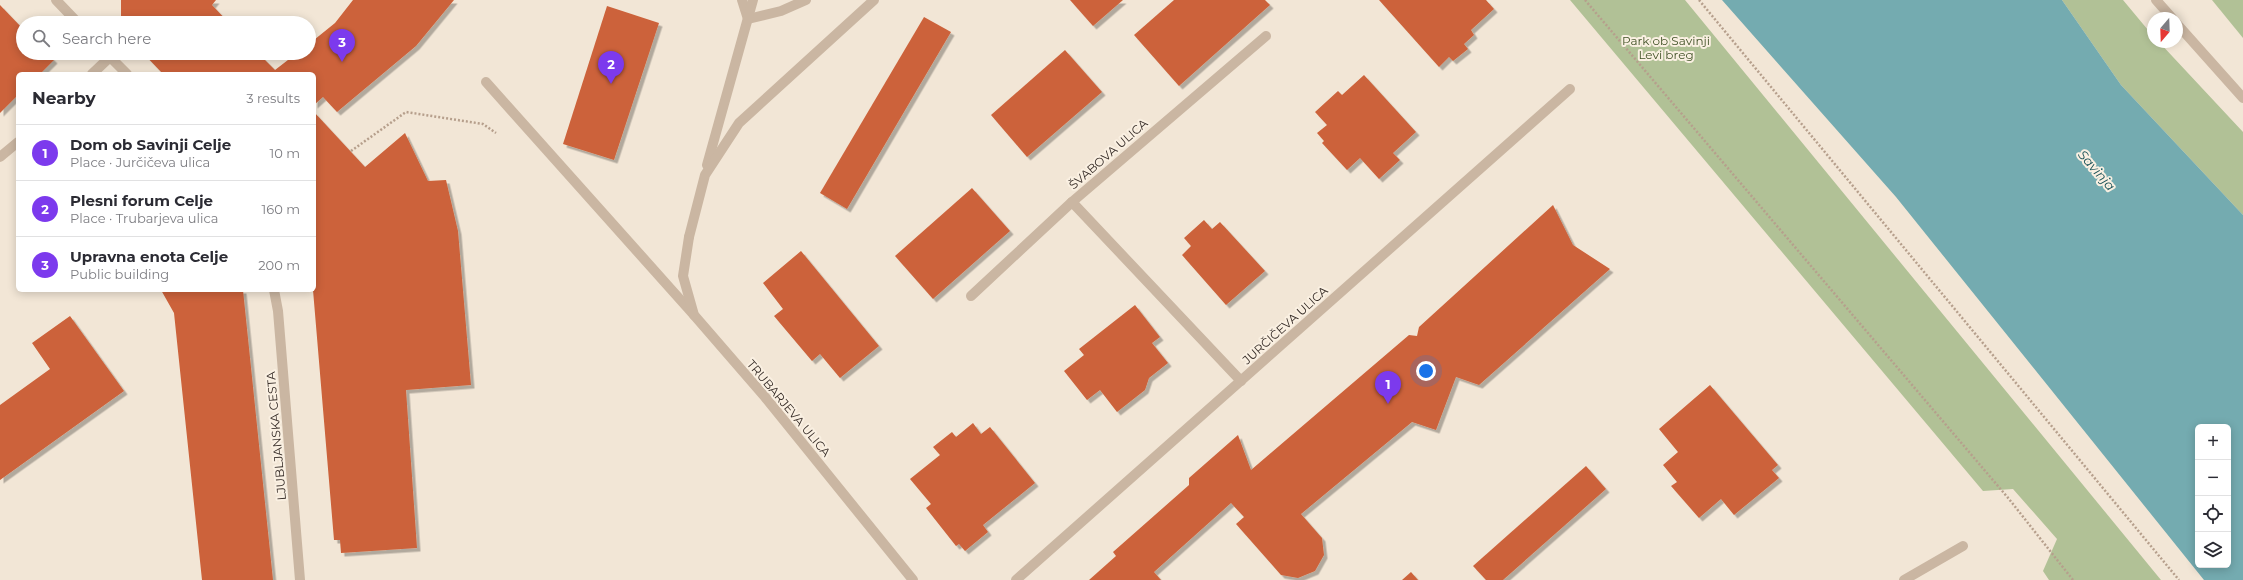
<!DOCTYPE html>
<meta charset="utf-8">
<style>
body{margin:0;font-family:Montserrat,sans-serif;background:#f2f2f3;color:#2b2b33}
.controls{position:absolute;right:12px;bottom:12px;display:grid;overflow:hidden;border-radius:6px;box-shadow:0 2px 10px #0003}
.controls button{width:36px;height:36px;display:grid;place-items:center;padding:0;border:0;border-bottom:1px solid #e1e1e2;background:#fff;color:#2b2b33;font:20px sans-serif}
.compass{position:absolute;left:2147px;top:12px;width:36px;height:36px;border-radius:50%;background:#fff;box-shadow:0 2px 10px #0003;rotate:199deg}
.you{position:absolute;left:1426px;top:371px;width:14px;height:14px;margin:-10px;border:3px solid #fff;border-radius:50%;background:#1a73e8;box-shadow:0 0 0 6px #1a73e833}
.badge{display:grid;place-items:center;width:26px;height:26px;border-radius:50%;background:#7c3aed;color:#fff;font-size:13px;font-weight:700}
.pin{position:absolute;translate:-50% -33px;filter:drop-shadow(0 1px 2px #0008)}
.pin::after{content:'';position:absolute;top:21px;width:14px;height:12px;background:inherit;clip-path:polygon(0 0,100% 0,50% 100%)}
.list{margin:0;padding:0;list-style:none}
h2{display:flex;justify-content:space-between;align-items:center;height:52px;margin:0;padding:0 16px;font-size:17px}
h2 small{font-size:13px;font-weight:400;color:#7c7c81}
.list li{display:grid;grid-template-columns:26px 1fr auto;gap:12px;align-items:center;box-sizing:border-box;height:56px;padding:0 16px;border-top:1px solid #e1e1e2}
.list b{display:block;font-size:15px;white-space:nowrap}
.list p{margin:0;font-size:13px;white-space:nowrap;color:#7c7c81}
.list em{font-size:13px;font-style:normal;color:#7c7c81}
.icon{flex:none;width:22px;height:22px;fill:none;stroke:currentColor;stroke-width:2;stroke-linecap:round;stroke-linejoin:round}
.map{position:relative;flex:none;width:2243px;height:580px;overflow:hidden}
.search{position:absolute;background:#fff;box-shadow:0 2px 10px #0003;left:16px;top:16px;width:300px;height:44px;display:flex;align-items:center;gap:10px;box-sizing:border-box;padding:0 14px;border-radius:22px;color:#7c7c81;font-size:15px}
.panel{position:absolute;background:#fff;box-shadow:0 2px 10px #0003;left:16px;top:72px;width:300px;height:220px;border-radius:6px}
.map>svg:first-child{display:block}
.green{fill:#b1c196}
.water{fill:#74abb0;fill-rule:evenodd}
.building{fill:#cc623a;filter:url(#shadow)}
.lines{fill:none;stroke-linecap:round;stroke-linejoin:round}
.path{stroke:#b69f8c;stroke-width:2.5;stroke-dasharray:2 2;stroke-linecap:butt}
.service{stroke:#cab6a2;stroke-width:10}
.minor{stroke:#cab6a2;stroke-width:10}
.tertiary{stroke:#cab6a2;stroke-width:10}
.labels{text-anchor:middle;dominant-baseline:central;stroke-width:4;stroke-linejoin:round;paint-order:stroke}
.park-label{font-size:12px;fill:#425328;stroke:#faf0e2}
.street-label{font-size:12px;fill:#342a25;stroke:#faf0e2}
.water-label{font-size:13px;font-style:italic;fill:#195157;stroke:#faf0e2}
</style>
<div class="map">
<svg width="2243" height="580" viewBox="0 0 2243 580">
<defs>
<filter id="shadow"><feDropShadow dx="3.5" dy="3.5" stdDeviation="0" flood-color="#0004"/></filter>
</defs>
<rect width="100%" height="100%" fill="#f2e6d6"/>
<g class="green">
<polygon points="1570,0 1685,0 2161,580 2049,580 2043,571 2057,539 2013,489 1983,491"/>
<polygon points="2062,0 2123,0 2153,36 2153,42 2159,42 2243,132 2243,215 2121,85"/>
<polygon points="2212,0 2243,0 2243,38"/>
</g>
<path class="water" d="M1722,0H2062L2121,85L2243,215V580H2204L1896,197ZM2198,427H2228V565H2198Z"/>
<g class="building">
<polygon points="121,0 216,0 212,5 229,23 121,23"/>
<polygon points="353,0 454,0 416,46 337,112 323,97 314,105 314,74 163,74 143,53 258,53 275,70 297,53 309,53 309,44 335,23"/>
<polygon points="1070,0 1123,0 1093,26"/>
<polygon points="1174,0 1265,0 1270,5 1179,86 1134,35"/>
<polygon points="1379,0 1486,0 1494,9 1471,30 1474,35 1464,44 1468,49 1453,61 1449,57 1439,67"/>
<polygon points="0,5 23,29 23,53 47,53 54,60 40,74 18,74 18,95 0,113"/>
<polygon points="607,6 659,23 614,160 563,144"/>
<polygon points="924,17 951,32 847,209 820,193"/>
<polygon points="1065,50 1102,92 1027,157 991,115"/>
<polygon points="1364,75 1416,132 1393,153 1400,160 1379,179 1360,158 1347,170 1322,143 1324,141 1317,133 1327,125 1315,112 1338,91 1342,95"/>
<polygon points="314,112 365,167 405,133 428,181 446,180 458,231 471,385 406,390 417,548 341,553 340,540 334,540 313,290"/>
<polygon points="972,188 1010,231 933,299 895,256"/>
<polygon points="1553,205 1573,245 1610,269 1479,385 1456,377 1436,430 1412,422 1301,514 1322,538 1324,555 1315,571 1298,578 1281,575 1236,524 1244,517 1231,503 1154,572 1161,580 1089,580 1116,556 1113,552 1189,485 1189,478 1238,435 1251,470 1409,335 1417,336 1419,327"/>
<polygon points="1204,220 1212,229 1220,222 1265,271 1226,305 1182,255 1191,246 1184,238"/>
<polygon points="801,251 879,346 840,378 820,354 812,361 774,316 783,309 763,283"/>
<polygon points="161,290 243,290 273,580 202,580 174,313"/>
<polygon points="1135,305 1160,337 1152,343 1168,363 1149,378 1145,390 1117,412 1100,390 1087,400 1064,371 1084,355 1079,349"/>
<polygon points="70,316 124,391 0,480 0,405 50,369 32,343"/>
<polygon points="1710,385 1778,465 1772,470 1779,478 1734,515 1721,499 1699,518 1671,486 1677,482 1663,465 1678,452 1659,429"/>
<polygon points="973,423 981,434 990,427 1035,483 983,525 988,532 965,551 959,544 956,546 926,508 931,504 910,479 940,455 933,447 952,432 956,437"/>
<polygon points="1586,466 1606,489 1503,580 1486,580 1473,566"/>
<polygon points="1411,572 1418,580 1402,580"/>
</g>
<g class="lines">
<g class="path">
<polyline points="1585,0 2009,499 2073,580"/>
<polyline points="1699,0 2179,580"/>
<polyline points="351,151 406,112 483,124 496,133"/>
</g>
<g class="service">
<polyline points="742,0 748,19 781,11 806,0"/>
<polyline points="486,82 694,315"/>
<polyline points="707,165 753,0"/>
<polyline points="1072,202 1241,381"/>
<polyline points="689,237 705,175 739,123 874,0"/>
<polyline points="971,296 1072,202 1266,36"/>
<polyline points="1904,580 1963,546"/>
</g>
<g class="minor">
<polyline points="56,0 78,23"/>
<polyline points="106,53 127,74"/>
<polyline points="92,74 110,57"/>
<polyline points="0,157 18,142"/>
<polyline points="689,237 683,276 694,315 765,397 913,580"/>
<polyline points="274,290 278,311 300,580"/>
<polyline points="1016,580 1570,89"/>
</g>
<g class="tertiary">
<polyline points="2156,0 2172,18"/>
<polyline points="2177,24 2243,98"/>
</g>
</g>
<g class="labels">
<g class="park-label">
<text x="1666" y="40">Park ob Savinji<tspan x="1666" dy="14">Levi breg</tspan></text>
</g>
<g class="street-label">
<text transform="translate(1108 154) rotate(-41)">ŠVABOVA ULICA</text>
<text transform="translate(1285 325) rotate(-42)">JURČIČEVA ULICA</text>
<text transform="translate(789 408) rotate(50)">TRUBARJEVA ULICA</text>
<text transform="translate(276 436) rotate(-95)">LJUBLJANSKA CESTA</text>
</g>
<g class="water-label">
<text transform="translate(2097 170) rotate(49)">Savinja</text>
</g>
</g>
</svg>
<div class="controls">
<button>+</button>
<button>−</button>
<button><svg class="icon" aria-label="locate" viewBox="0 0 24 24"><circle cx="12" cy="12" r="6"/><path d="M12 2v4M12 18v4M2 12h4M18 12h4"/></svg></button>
<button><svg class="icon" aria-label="layers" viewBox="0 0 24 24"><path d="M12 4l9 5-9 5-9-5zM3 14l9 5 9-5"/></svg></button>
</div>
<svg class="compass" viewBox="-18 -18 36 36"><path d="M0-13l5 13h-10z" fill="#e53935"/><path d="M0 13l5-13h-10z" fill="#7c7c81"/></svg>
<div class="you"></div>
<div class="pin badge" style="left:1388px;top:404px">1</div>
<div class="pin badge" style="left:611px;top:84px">2</div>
<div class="pin badge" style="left:342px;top:62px">3</div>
<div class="search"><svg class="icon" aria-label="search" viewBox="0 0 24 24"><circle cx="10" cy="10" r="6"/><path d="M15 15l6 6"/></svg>Search here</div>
<section class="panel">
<h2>Nearby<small>3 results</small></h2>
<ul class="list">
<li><span class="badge">1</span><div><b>Dom ob Savinji Celje</b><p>Place · Jurčičeva ulica</p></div><em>10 m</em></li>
<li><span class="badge">2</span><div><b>Plesni forum Celje</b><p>Place · Trubarjeva ulica</p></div><em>160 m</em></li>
<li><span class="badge">3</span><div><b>Upravna enota Celje</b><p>Public building</p></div><em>200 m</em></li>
</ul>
</section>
</div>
